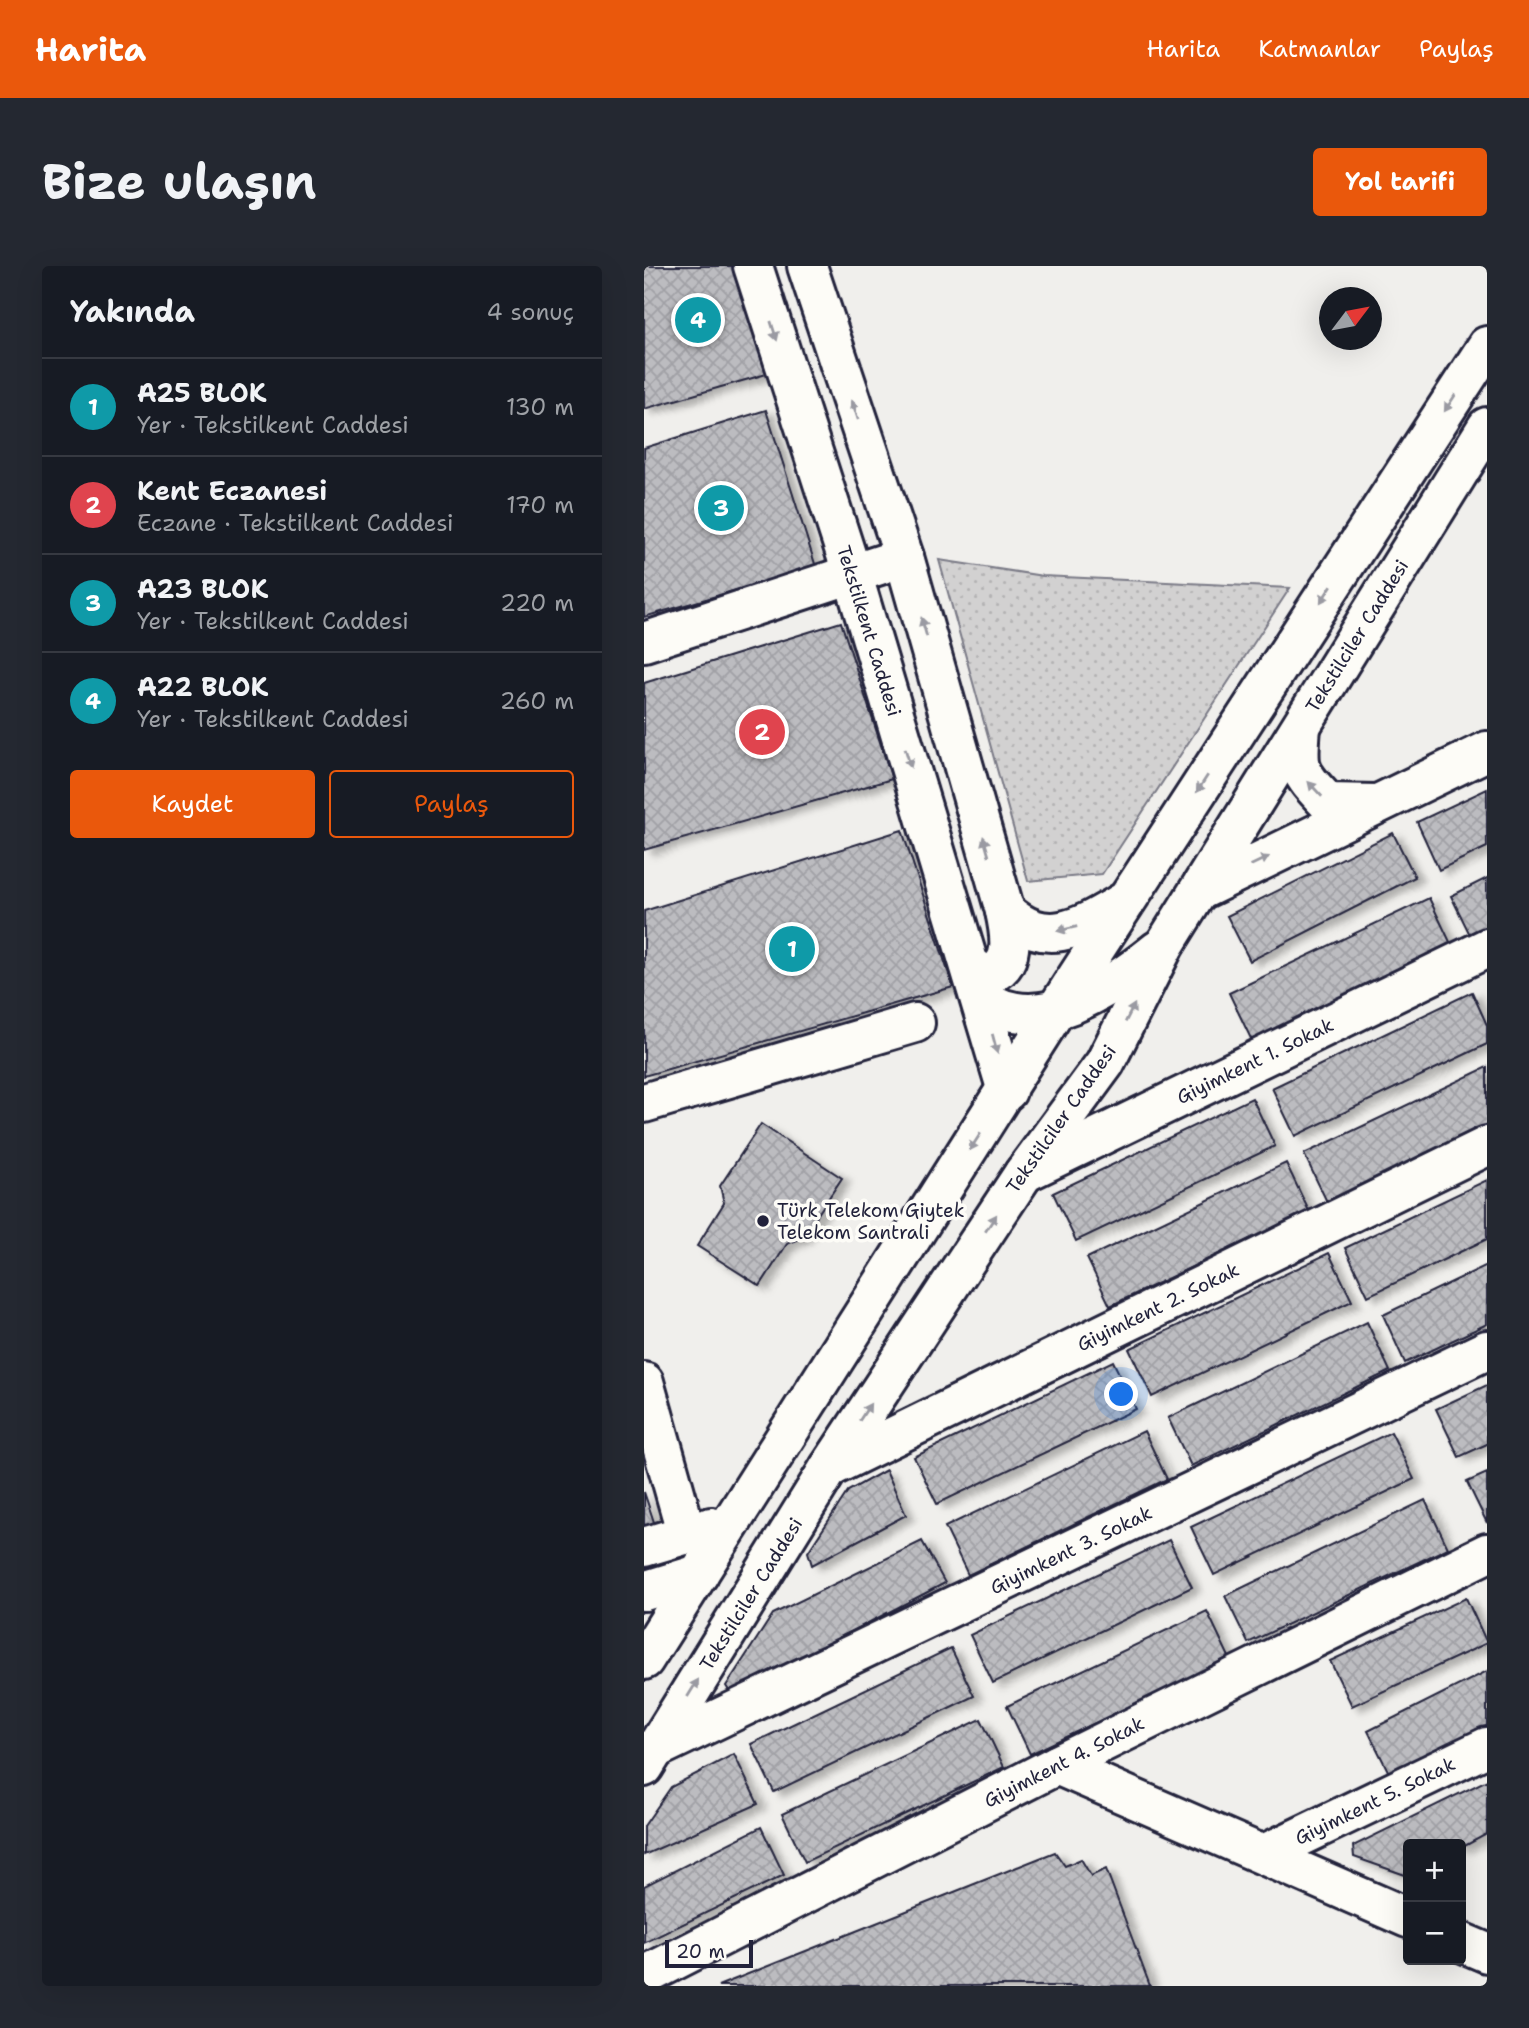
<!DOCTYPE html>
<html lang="tr">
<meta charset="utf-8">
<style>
body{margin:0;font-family:"Shantell Sans",sans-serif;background:#242831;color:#f1f3f6}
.controls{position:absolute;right:21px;bottom:21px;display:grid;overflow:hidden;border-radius:7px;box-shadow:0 7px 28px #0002}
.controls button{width:63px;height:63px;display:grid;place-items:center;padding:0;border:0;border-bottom:2px solid #363941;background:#171b24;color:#f1f3f6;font:35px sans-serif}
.compass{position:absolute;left:675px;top:21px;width:63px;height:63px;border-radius:50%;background:#171b24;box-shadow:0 7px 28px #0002;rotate:58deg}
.scale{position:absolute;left:21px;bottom:18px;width:88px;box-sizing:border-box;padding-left:7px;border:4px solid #22223b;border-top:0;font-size:19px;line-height:24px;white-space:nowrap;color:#22223b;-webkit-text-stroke:5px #fdfcf7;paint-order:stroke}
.you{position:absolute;left:478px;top:1129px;width:24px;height:24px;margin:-18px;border:5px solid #fff;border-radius:50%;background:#1a73e8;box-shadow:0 0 0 10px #1a73e833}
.badge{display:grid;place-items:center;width:46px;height:46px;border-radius:50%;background:#ea580c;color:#fff;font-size:23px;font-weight:700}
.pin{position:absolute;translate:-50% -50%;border:4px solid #fff;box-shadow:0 2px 7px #0006}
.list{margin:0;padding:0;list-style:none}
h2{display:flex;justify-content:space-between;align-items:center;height:91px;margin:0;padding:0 28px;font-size:30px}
h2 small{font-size:23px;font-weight:400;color:#9ea1a6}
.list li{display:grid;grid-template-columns:46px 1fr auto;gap:21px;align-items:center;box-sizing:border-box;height:98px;padding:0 28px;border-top:2px solid #363941}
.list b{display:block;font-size:26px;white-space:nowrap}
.list p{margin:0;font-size:23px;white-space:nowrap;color:#9ea1a6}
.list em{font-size:23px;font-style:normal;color:#9ea1a6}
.actions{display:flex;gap:14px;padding:21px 28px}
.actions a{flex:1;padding:16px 0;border:2px solid #ea580c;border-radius:7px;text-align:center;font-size:24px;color:#ea580c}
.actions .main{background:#ea580c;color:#fff}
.map{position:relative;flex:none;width:843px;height:1720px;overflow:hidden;border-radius:7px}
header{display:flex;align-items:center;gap:42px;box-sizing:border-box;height:98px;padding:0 35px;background:#ea580c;color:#fff}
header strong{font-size:33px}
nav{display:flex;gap:38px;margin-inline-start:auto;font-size:24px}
.intro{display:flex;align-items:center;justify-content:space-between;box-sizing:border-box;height:168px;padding:0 42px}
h1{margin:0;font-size:49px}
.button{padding:18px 32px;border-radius:7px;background:#ea580c;color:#fff;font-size:24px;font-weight:700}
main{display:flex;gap:42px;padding:0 42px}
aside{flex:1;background:#171b24;border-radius:7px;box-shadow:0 7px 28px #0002}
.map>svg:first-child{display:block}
.grass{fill:url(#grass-dots);stroke:#7a7a86;stroke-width:2}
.building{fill:url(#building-cross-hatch);stroke:#22223b;stroke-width:2;filter:url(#shadow)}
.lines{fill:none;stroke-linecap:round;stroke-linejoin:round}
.minor-casing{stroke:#22223b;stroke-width:44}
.major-casing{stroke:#22223b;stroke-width:44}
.minor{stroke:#fdfcf7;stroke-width:38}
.major{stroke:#fdfcf7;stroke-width:38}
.oneway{fill:#9a9aa2}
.poi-dot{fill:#22223b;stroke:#fdfcf7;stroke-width:2.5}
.labels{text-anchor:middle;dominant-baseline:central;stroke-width:7;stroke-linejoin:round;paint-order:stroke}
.street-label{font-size:19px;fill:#22223b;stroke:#fdfcf7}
.poi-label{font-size:19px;fill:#22223b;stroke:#fdfcf7;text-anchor:start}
</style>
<header>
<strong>Harita</strong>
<nav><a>Harita</a><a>Katmanlar</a><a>Paylaş</a></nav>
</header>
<div class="intro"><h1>Bize ulaşın</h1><a class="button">Yol tarifi</a></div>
<main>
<aside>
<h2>Yakında<small>4 sonuç</small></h2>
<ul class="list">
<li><span class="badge" style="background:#0f9aa8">1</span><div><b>A25 BLOK</b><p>Yer · Tekstilkent Caddesi</p></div><em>130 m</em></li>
<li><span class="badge" style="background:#e0444e">2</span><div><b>Kent Eczanesi</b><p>Eczane · Tekstilkent Caddesi</p></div><em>170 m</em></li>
<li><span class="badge" style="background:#0f9aa8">3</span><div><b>A23 BLOK</b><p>Yer · Tekstilkent Caddesi</p></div><em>220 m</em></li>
<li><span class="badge" style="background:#0f9aa8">4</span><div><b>A22 BLOK</b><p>Yer · Tekstilkent Caddesi</p></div><em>260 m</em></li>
</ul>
<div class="actions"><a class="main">Kaydet</a><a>Paylaş</a></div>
</aside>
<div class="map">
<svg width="843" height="1720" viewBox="0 0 843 1720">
<defs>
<pattern id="grass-dots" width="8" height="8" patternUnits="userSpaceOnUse" patternTransform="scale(1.75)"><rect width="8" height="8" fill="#d2d1d1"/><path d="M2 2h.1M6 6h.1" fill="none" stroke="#b4b3b4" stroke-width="1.8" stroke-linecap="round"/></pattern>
<pattern id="building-cross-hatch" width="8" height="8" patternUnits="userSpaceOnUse" patternTransform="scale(1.75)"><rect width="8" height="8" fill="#bcbcc0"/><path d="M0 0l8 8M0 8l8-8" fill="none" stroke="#a1a1a6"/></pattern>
<filter id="shadow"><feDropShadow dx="8" dy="4.5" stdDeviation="3.5" flood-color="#0004"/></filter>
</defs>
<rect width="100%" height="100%" fill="#f0efec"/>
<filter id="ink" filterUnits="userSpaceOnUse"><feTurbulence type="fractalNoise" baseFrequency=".0143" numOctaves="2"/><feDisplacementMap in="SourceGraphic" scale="14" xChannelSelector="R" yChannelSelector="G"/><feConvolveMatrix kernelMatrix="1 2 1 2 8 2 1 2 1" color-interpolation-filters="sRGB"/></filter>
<g filter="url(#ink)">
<polygon class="grass" points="295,294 399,310 646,322 458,608 384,615"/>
<g class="building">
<polygon points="0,0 92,0 126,107 0,143"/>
<polygon points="122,144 172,301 0,351 0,182"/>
<polygon points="197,356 248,513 0,584 0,417"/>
<polygon points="843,523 843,581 795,604 773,556"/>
<polygon points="258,564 309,721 0,810 0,645"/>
<polygon points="749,567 771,611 606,695 583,650"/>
<polygon points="843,612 843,671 830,677 807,630"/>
<polygon points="785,632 808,680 608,775 585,727"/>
<polygon points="828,726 843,759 843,778 651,870 628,822"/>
<polygon points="843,801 843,860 683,936 660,888"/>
<polygon points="608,832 631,880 432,975 409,927"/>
<polygon points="117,858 198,912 158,972 143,978 116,1020 53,980 80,937 76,920"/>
<polygon points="642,897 665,945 466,1040 443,992"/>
<polygon points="843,914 843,973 724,1030 701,982"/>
<polygon points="685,987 708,1035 508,1131 485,1083"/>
<polygon points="843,999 843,1058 761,1097 739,1049"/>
<polygon points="723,1056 746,1105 547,1200 524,1152"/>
<polygon points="469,1095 492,1143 293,1238 270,1191"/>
<polygon points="843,1119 843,1178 815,1191 792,1143"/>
<polygon points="500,1165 523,1213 324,1309 301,1261"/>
<polygon points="747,1166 770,1213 570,1309 547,1261"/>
<polygon points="242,1204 262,1249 168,1299 164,1286 204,1225"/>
<polygon points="843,1207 843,1257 823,1216"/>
<polygon points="0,1226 12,1262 0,1266"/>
<polygon points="781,1234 804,1282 604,1377 581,1330"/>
<polygon points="525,1274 548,1321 349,1417 326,1369"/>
<polygon points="278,1275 301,1317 87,1428 82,1420 129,1348"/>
<polygon points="822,1332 843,1377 708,1440 686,1395"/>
<polygon points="563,1345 586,1393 386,1488 363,1440"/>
<polygon points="307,1382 330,1430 130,1526 107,1478"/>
<polygon points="843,1405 843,1460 746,1509 724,1465"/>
<polygon points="337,1453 360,1501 161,1596 138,1548"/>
<polygon points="90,1488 114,1538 0,1589 0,1560 27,1521"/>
<polygon points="843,1514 843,1568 817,1582 817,1578 764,1578 764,1610 710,1591 709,1580"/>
<polygon points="117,1561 140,1609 0,1677 0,1620"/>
<polygon points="411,1586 421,1600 437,1593 447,1610 462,1603 506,1720 74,1720"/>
</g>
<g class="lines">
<defs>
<g id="minor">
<polyline points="0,376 260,291"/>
<path d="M657,461C653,505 654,505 684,537L732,538"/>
<polyline points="555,625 843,485"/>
<polyline points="0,837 271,757"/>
<polyline points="380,907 843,682"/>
<polyline points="0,1116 43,1269"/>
<polyline points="185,1202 843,880"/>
<polyline points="0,1281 67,1261"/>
<polyline points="0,1325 55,1308"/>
<polyline points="11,1483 843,1084"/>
<polyline points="413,1499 764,1652"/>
<polyline points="620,1588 843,1481"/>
<polyline points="817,1676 843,1687"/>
<polyline points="0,1710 413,1499 843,1287"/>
</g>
<g id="major">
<polyline points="109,0 208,307 363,825"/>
<path d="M163,0L260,291L361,645C366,668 373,702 342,709L328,701"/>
<path d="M361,645C402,684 437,661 478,637"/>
<path d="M338,732C395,773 468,721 514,684"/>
<polyline points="0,1394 433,711 843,80"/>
<polyline points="0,1501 185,1202 380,907 461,797 520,680 843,161"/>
</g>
</defs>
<use href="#minor" class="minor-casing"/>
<use href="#major" class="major-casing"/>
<use href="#minor" class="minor"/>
<use href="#major" class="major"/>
</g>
<defs><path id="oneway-solid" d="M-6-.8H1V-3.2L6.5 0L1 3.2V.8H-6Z" transform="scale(1.75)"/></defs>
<g class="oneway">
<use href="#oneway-solid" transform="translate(130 65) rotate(72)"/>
<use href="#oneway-solid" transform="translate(806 137) rotate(123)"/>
<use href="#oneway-solid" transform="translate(211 144) rotate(-108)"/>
<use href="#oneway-solid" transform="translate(682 328) rotate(123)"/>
<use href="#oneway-solid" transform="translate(280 361) rotate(-106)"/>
<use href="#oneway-solid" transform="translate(264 492) rotate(73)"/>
<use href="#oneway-solid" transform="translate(558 518) rotate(123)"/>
<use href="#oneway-solid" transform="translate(671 523) rotate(-133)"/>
<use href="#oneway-solid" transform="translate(342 580) rotate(-106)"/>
<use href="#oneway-solid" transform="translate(616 595) rotate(-26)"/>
<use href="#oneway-solid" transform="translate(423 663) rotate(167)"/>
<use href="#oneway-solid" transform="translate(486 747) rotate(-63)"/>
<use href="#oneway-solid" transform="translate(351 778) rotate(75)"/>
<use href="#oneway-solid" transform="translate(331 876) rotate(123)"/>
<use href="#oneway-solid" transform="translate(347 957) rotate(-57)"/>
<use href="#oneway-solid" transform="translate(221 1146) rotate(-57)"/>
<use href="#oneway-solid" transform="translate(49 1422) rotate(-58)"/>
</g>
</g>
<circle class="poi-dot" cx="119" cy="955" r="7"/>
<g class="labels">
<g class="street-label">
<text transform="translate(225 365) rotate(73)">Tekstilkent Caddesi</text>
<text transform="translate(713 370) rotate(-58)">Tekstilciler Caddesi</text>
<text transform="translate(611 795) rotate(-26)">Giyimkent 1. Sokak</text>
<text transform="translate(417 853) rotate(-55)">Tekstilciler Caddesi</text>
<text transform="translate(514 1041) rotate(-26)">Giyimkent 2. Sokak</text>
<text transform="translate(427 1284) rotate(-26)">Giyimkent 3. Sokak</text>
<text transform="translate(107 1328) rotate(-58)">Tekstilciler Caddesi</text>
<text transform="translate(420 1496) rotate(-27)">Giyimkent 4. Sokak</text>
<text transform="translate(731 1535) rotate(-26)">Giyimkent 5. Sokak</text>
</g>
<g class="poi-label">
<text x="133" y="944">Türk Telekom Giytek<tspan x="133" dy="22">Telekom Santrali</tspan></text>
</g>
</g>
</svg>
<div class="controls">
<button>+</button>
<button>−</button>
</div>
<svg class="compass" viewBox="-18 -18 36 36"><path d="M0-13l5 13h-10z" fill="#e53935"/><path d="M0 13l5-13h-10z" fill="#9ea1a6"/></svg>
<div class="scale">20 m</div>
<div class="you"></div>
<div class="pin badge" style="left:148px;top:683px;background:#0f9aa8">1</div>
<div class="pin badge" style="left:118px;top:466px;background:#e0444e">2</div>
<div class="pin badge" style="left:77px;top:242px;background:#0f9aa8">3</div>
<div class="pin badge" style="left:54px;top:54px;background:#0f9aa8">4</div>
</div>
</main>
